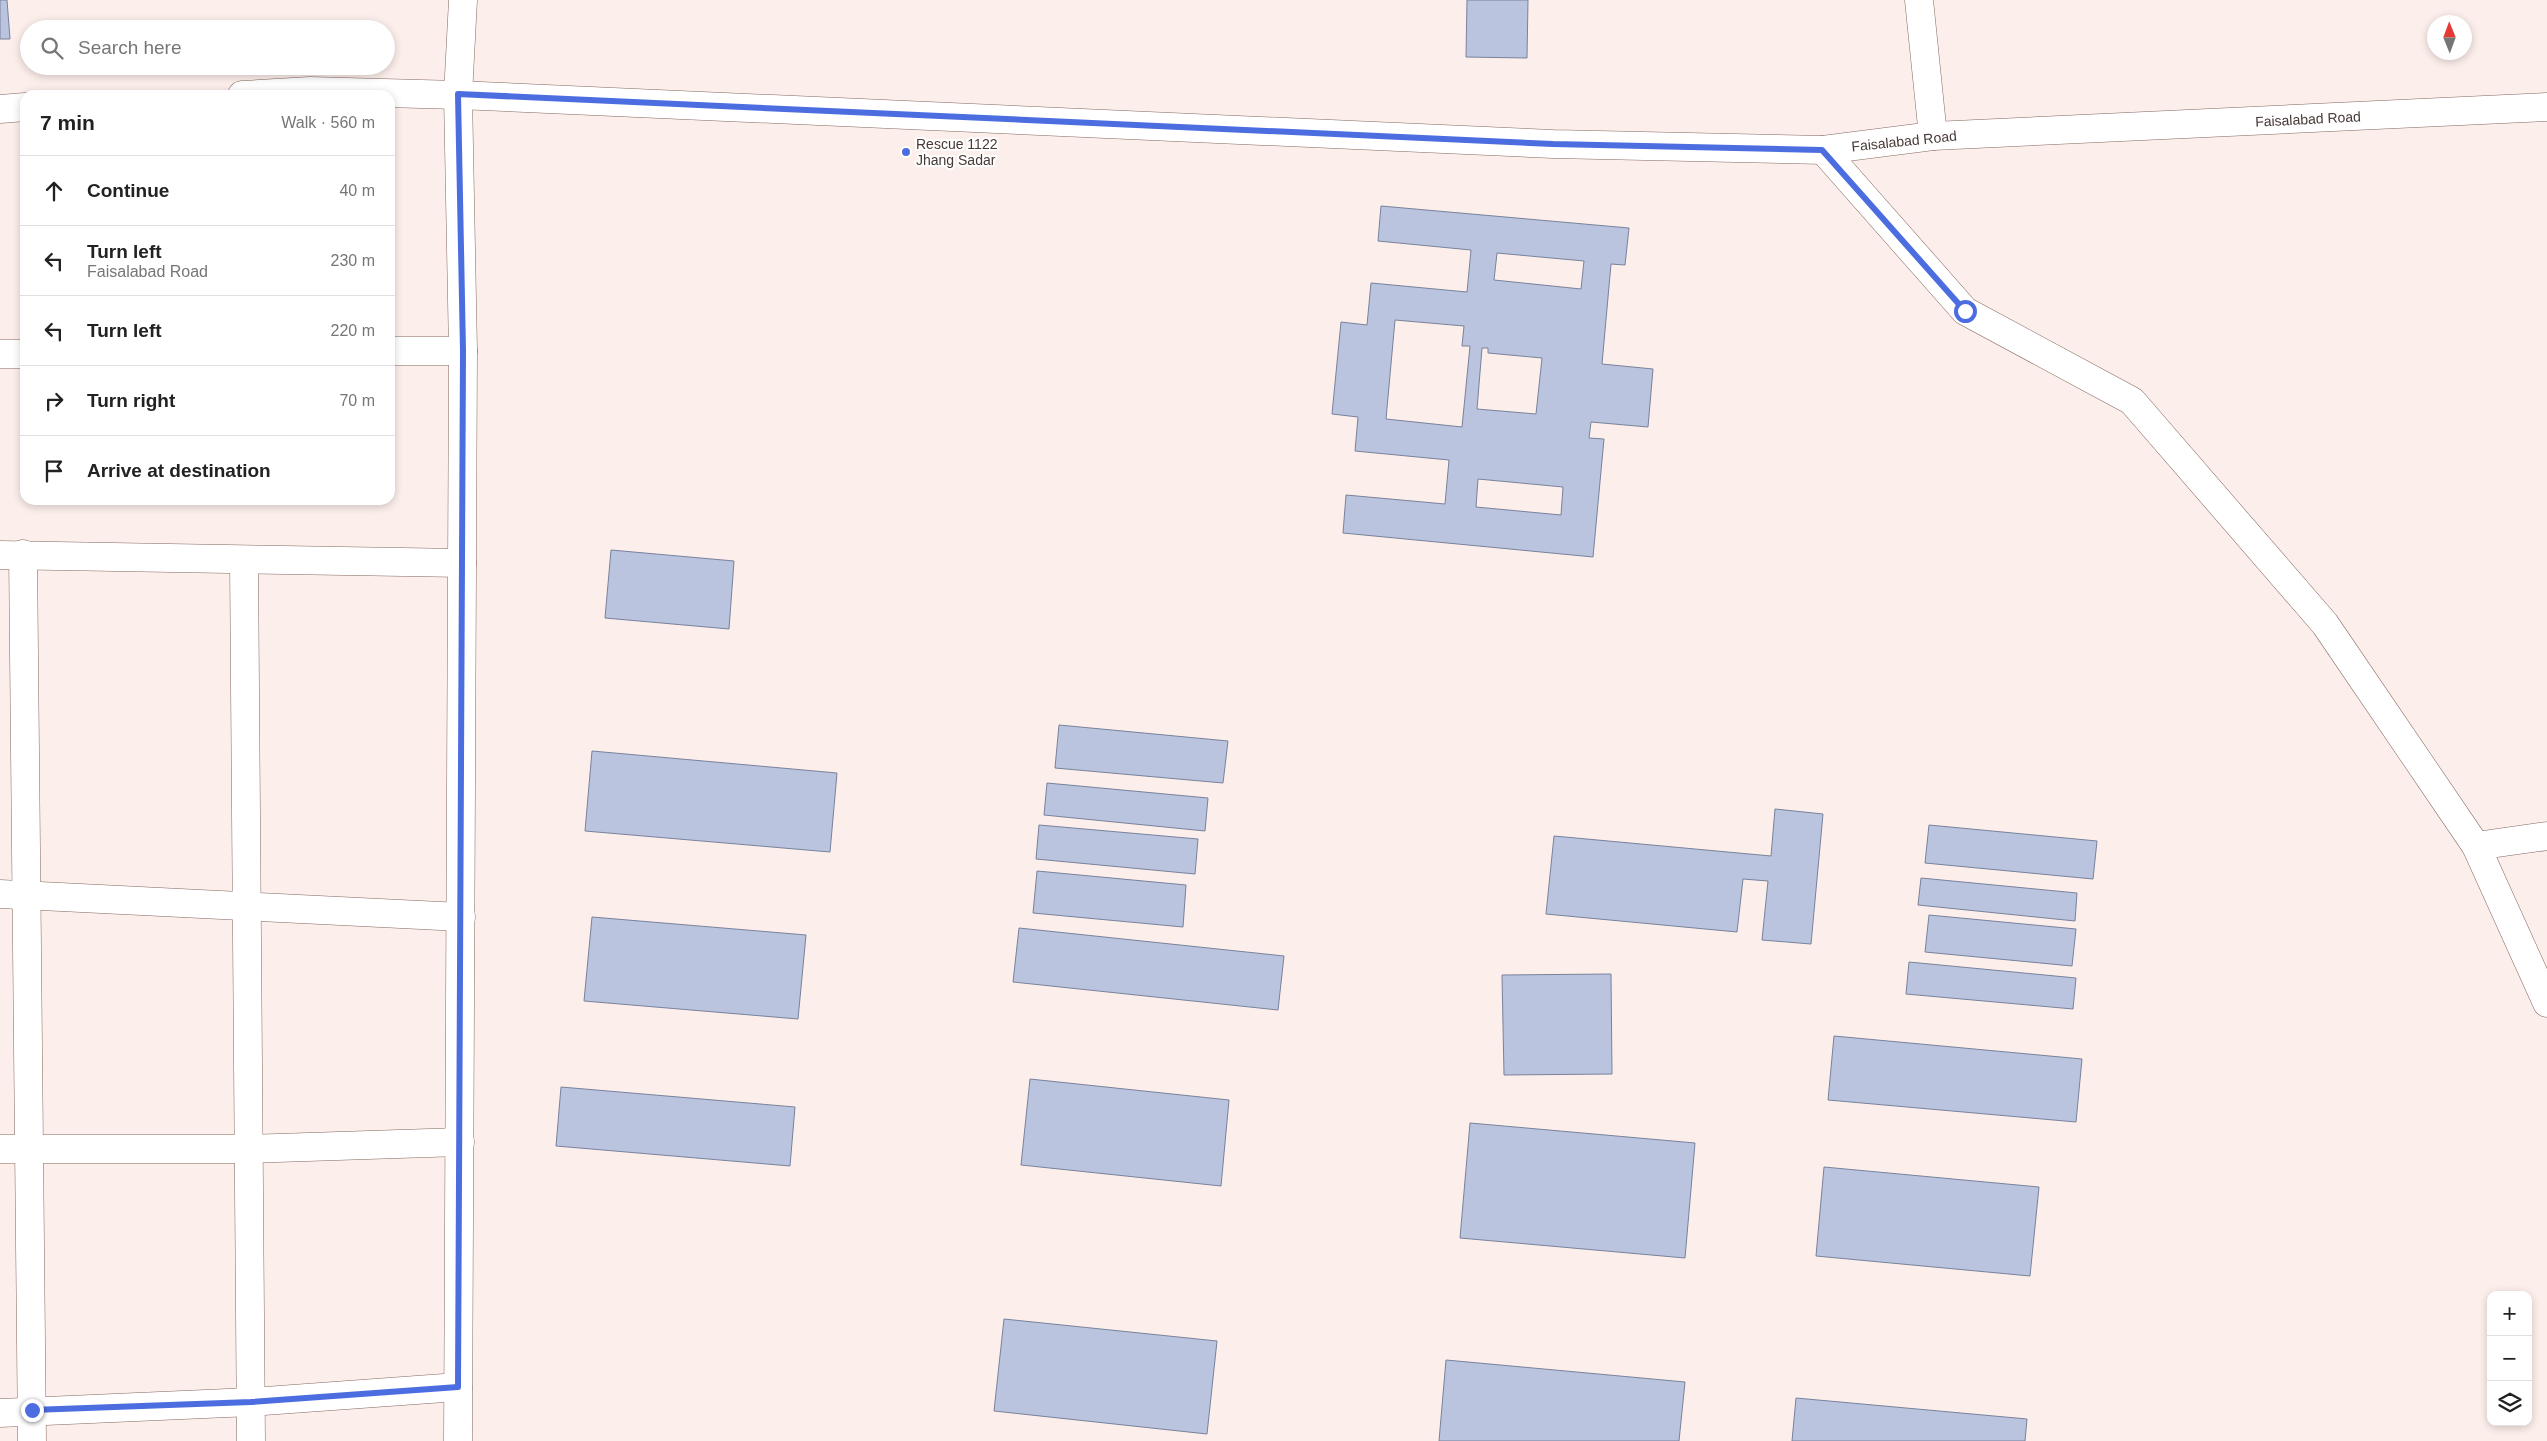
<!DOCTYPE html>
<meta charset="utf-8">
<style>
body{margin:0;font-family:Arial,sans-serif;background:#f2f2f2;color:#222}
.controls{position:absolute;right:15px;bottom:15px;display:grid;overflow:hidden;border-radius:10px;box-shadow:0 2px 8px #0003}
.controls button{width:45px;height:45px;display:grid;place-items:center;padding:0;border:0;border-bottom:1px solid #e0e0e0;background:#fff;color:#222;font:25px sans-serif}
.compass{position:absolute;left:2427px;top:15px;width:45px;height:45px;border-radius:50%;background:#fff;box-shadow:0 2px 8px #0003;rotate:359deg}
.stop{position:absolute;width:15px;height:15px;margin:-11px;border:4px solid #4c6de0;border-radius:50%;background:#fff}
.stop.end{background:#4c6de0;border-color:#fff;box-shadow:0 1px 5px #0008}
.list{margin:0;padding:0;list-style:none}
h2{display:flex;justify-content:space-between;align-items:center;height:65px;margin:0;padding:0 20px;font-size:21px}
h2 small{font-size:16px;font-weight:400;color:#767676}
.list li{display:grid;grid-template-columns:32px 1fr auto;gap:15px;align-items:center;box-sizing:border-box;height:70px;padding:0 20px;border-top:1px solid #e0e0e0}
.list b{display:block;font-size:19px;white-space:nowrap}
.list p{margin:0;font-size:16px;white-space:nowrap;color:#767676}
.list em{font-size:16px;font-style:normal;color:#767676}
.icon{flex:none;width:28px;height:28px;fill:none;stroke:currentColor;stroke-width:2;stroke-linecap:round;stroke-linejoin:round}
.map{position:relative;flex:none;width:2547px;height:1441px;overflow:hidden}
.search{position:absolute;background:#fff;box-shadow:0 2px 8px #0003;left:20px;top:20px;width:375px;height:55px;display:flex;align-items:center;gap:12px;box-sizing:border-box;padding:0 18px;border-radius:28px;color:#767676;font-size:19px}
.panel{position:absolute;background:#fff;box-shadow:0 2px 8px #0003;left:20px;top:90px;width:375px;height:415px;border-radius:15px}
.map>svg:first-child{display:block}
.building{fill:#bac4df;stroke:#78829b;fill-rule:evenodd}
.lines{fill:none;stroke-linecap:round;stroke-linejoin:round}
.street-casing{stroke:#856861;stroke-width:29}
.primary-casing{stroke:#856861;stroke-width:29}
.street{stroke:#fff;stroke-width:28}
.primary{stroke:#fff;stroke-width:28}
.route{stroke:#4c6de0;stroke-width:6}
.poi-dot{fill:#4c6de0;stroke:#fefefe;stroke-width:2}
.labels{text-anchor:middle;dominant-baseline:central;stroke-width:4;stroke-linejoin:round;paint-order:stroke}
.street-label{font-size:14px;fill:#473936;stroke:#fefefe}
.poi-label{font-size:14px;fill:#473936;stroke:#fefefe;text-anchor:start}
</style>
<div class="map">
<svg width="2547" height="1441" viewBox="0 0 2547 1441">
<rect width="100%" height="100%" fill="#fceeea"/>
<g class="building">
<polygon points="0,0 7,0 10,39 0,39"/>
<polygon points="1467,0 1528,0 1527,58 1466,57"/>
<path d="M1381,206L1629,228L1625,265L1611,264L1602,364L1653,369L1648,427L1591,422L1589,438L1604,439L1593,557L1343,533L1346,495L1445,504L1449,460L1355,451L1358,417L1332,414L1341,322L1367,325L1371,283L1467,292L1471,250L1378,241ZM1497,253L1584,261L1581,289L1494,280ZM1395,320L1464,326L1462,346H1470L1462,427L1386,419ZM1482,348H1488V353L1542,358L1536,414L1477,409ZM1478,479L1563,487L1561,515L1476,507Z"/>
<polygon points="611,550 734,561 729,629 605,618"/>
<polygon points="1059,725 1228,741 1223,783 1055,768"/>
<polygon points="592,751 837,773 830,852 585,831"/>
<polygon points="1047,783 1208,798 1205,831 1044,815"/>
<polygon points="1775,809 1823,814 1811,944 1762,940 1768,881 1743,879 1737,932 1546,914 1554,836 1771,856"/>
<polygon points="1039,825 1198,839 1195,874 1036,859"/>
<polygon points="1929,825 2097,841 2093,879 1925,863"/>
<polygon points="1037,871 1186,885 1183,927 1033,913"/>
<polygon points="1921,878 2077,893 2075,921 1918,905"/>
<polygon points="1929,915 2076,929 2072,966 1925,952"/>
<polygon points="592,917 806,935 798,1019 584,1001"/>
<polygon points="1019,928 1284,956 1278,1010 1013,982"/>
<polygon points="1909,962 2076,978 2073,1009 1906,994"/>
<polygon points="1611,974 1612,1074 1504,1075 1502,975"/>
<polygon points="1834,1036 2082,1059 2076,1122 1828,1100"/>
<polygon points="1030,1079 1229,1100 1221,1186 1021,1165"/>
<polygon points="561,1087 795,1107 790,1166 556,1146"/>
<polygon points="1470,1123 1695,1143 1685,1258 1460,1238"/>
<polygon points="1824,1167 2039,1187 2030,1276 1816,1256"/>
<polygon points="1004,1319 1217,1341 1207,1434 994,1411"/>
<polygon points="1446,1360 1685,1382 1679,1441 1439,1441"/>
<polygon points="1796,1398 2027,1419 2025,1441 1792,1441"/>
</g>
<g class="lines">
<defs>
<g id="street">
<polyline points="1919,0 1933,136"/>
<polyline points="1823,150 1965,311 2132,401 2325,624 2476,846 2547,1003"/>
<polyline points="390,351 463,351"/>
<polyline points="0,354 25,354"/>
<polyline points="23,554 32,1441"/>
<polyline points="0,555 462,563"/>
<polyline points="244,561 251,1441"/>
<polyline points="2476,846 2547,836"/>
<polyline points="0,894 461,917"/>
<polyline points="0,1149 248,1149 460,1142"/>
<polyline points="0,1413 251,1402 458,1387"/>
<polyline points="458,1441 463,351 458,95 463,0"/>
</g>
<g id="primary">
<polyline points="242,95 310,91 458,95 1553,144 1823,150 1933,136 2547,107"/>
<polyline points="0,109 25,107"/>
</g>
</defs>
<use href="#street" class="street-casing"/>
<use href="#primary" class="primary-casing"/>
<use href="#street" class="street"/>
<use href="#primary" class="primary"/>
</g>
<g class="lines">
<polyline class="route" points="32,1410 251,1402 458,1387 463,351 458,94 1553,144 1822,150 1965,311"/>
</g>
<circle class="poi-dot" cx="906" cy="152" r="5"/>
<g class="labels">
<g class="street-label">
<text transform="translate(2308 119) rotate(-3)">Faisalabad Road</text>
<text transform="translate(1904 141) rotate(-6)">Faisalabad Road</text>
</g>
<g class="poi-label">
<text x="916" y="144">Rescue 1122<tspan x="916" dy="16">Jhang Sadar</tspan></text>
</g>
</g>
</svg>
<div class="controls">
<button>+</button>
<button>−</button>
<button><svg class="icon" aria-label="layers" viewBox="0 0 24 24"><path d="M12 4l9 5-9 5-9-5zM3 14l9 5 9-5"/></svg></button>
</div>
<svg class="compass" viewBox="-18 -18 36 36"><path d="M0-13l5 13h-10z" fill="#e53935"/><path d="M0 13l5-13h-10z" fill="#767676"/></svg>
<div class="stop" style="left:1965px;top:311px"></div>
<div class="stop end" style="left:32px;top:1410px"></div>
<div class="search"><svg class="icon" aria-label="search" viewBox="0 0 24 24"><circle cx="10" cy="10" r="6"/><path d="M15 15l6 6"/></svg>Search here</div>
<section class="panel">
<h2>7 min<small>Walk · 560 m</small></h2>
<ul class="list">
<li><svg class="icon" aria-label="ahead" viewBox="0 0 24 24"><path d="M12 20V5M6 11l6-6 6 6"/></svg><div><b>Continue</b></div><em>40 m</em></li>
<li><svg class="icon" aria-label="left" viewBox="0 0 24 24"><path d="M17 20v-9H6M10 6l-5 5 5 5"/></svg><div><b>Turn left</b><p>Faisalabad Road</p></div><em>230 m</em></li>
<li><svg class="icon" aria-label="left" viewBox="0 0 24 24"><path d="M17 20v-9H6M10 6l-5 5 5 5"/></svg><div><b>Turn left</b></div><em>220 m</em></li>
<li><svg class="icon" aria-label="right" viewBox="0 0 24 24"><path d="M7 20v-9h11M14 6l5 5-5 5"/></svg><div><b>Turn right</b></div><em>70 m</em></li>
<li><svg class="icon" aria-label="arrive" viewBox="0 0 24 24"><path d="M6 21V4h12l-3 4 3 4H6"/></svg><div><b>Arrive at destination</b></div></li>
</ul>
</section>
</div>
